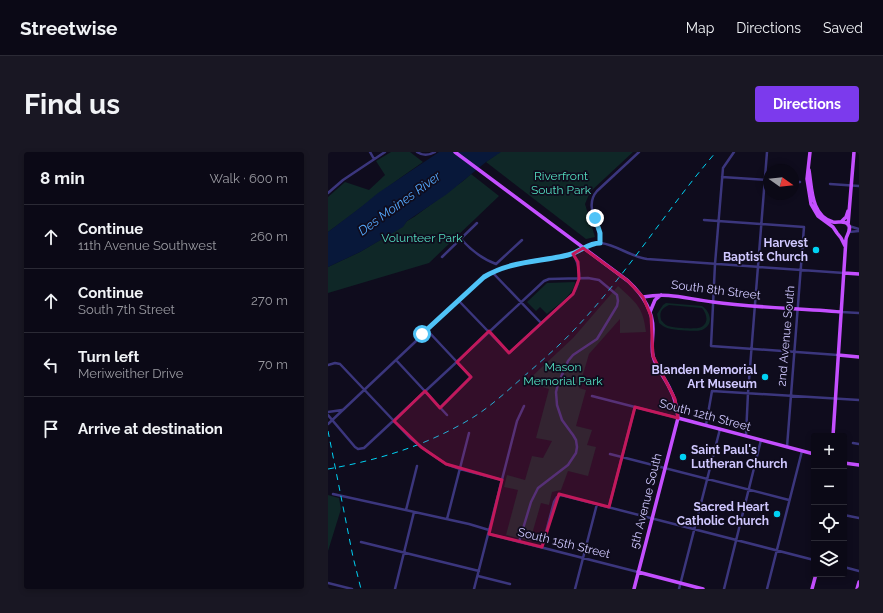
<!DOCTYPE html>
<meta charset="utf-8">
<style>
:root{--surface:#0b0916;--page:#191723;--text:#f1f3f6;--muted:#9a9aa1;--line:#2b2a35;--accent:#7c3aed}
body{margin:0;font-family:Raleway,sans-serif;background:var(--page);color:var(--text)}
.controls{position:absolute;right:12px;bottom:12px;display:grid;overflow:hidden;border-radius:4px;box-shadow:0 2px 6px #0003}
.controls button{width:36px;height:36px;display:grid;place-items:center;padding:0;border:0;border-bottom:1px solid var(--line);background:var(--surface);color:var(--text);font:20px sans-serif}
.compass{position:absolute;left:435px;top:12px;width:36px;height:36px;border-radius:50%;background:var(--surface);box-shadow:0 2px 6px #0003;rotate:105deg}
.stop{position:absolute;width:12px;height:12px;margin:-9px;border:3px solid #4fc3f7;border-radius:50%;background:#fff}
.stop.end{background:#4fc3f7;border-color:#fff;box-shadow:0 1px 4px #0008}
.list{margin:0;padding:0;list-style:none}
h2{display:flex;justify-content:space-between;align-items:center;height:52px;margin:0;padding:0 16px;font-size:17px}
h2 small{font-size:13px;font-weight:400;color:var(--muted)}
.list li{display:grid;grid-template-columns:26px 1fr auto;gap:12px;align-items:center;box-sizing:border-box;height:64px;padding:0 16px;border-top:1px solid var(--line)}
.list b{display:block;font-size:15px;white-space:nowrap}
.list p{margin:0;font-size:13px;white-space:nowrap;color:var(--muted)}
.list em{font-size:13px;font-style:normal;color:var(--muted)}
.icon{flex:none;width:22px;height:22px;fill:none;stroke:currentColor;stroke-width:2;stroke-linecap:round;stroke-linejoin:round}
.map{position:relative;flex:none;width:531px;height:437px;overflow:hidden;border-radius:4px}
header{display:flex;align-items:center;gap:24px;box-sizing:border-box;height:56px;padding:0 20px;background:var(--surface);border-bottom:1px solid var(--line)}
header strong{font-size:19px}
nav{display:flex;gap:22px;margin-inline-start:auto;font-size:14px}
.intro{display:flex;align-items:center;justify-content:space-between;box-sizing:border-box;height:96px;padding:0 24px}
h1{margin:0;font-size:28px}
.button{padding:10px 18px;border-radius:4px;background:var(--accent);color:#fff;font-size:14px;font-weight:700}
main{display:flex;gap:24px;padding:0 24px}
aside{flex:1;background:var(--surface);border-radius:4px;box-shadow:0 2px 6px #0003}
.map>svg:first-child{display:block}
.green{fill:#0f2727;fill-rule:evenodd}
.water{fill:#08183a}
.lines{fill:none;stroke-linecap:round;stroke-linejoin:round}
.minor{stroke:#3b367d;stroke-width:2.5}
.major{stroke:#c44fff;stroke-width:3.5}
.rail{stroke:#00d2f3;stroke-width:1;stroke-dasharray:6 5;stroke-linecap:butt}
.route{stroke:#4fc3f7;stroke-width:5}
.marked{fill:#c2185b;fill-opacity:0.2;stroke:#c2185b;stroke-width:3;stroke-linejoin:round}
.poi-dot{fill:#00d2f3;stroke:#0f0c1d;stroke-width:1.5}
.labels{text-anchor:middle;stroke-width:3.5;stroke-linejoin:round;paint-order:stroke}
.park-label{font-size:12px;fill:#54dfc1;stroke:#0f0c1d}
.poi-label{font-size:12px;font-weight:bold;fill:#d0c8ff;stroke:#0f0c1d;text-anchor:end}
.street-label{font-size:12px;fill:#d0c8ff;stroke:#0f0c1d}
.water-label{font-size:13px;font-style:italic;fill:#56aaff;stroke:#0f0c1d}
</style>
<header>
<strong>Streetwise</strong>
<nav><a>Map</a><a>Directions</a><a>Saved</a></nav>
</header>
<div class="intro"><h1>Find us</h1><a class="button">Directions</a></div>
<main>
<aside>
<h2>8 min<small>Walk · 600 m</small></h2>
<ul class="list">
<li><svg class="icon" aria-label="ahead" viewBox="0 0 24 24"><path d="M12 20V5M6 11l6-6 6 6"/></svg><div><b>Continue</b><p>11th Avenue Southwest</p></div><em>260 m</em></li>
<li><svg class="icon" aria-label="ahead" viewBox="0 0 24 24"><path d="M12 20V5M6 11l6-6 6 6"/></svg><div><b>Continue</b><p>South 7th Street</p></div><em>270 m</em></li>
<li><svg class="icon" aria-label="left" viewBox="0 0 24 24"><path d="M17 20v-9H6M10 6l-5 5 5 5"/></svg><div><b>Turn left</b><p>Meriweither Drive</p></div><em>70 m</em></li>
<li><svg class="icon" aria-label="arrive" viewBox="0 0 24 24"><path d="M6 21V4h12l-3 4 3 4H6"/></svg><div><b>Arrive at destination</b></div></li>
</ul>
</aside>
<div class="map">
<svg width="531" height="437" viewBox="0 0 531 437">
<rect width="100%" height="100%" fill="#0f0c1d"/>
<path class="green" d="M63,0H82L95,10C62,32 32,57 0,80V45L17,30L41,38L57,23L48,9Z
M172,0H305L262,40L257,52L267,85L258,87L158,10Z
M143,22L171,44L101,111L0,141V115L32,100L74,75L79,69L86,65L135,29Z
M247,130C247,142 227,155 219,162L212,155L208,159L199,150L219,131Z
M290,134C308,151 315,154 318,180L292,181V167L261,202L251,236L258,238L248,274L264,278L259,293L268,295L260,324L240,319L233,338L224,340L221,353L213,351L202,389L178,383L190,338L176,335L179,323L197,328L204,304L215,306L224,289L208,286L221,237L198,230L245,186Z
M338,151L374,154C383,160 386,173 374,178C368,180 345,178 339,176C336,175 334,173 331,171L329,162L335,153ZM341,153L374,156C380,163 381,174 370,176C363,177 347,176 340,174C337,173 335,170 333,168C331,160 334,156 341,153Z
M0,343L11,346L13,357L0,399Z"/>
<path class="water" d="M111,0H173L158,10L119,42L79,69L75,75L32,100L0,115V80L33,55L50,41Z"/>
<g class="lines">
<path class="minor" d="M42,0L46,7
M89,0C95,4 100,4 107,0
M406,0L395,16L387,112L383,194L510,203
M394,25L441,28
M465,30H472
M502,32L531,34
M0,41L15,28L57,0
M376,68L476,75L459,295
M521,74L531,77
M521,80L531,79
M133,87C143,98 154,107 168,112
M272,91C273,73 255,55 269,39L311,0
M114,105L149,71
M168,112L194,88
M164,120L213,171
M131,149L181,201L245,142C253,129 253,115 245,102
M513,160L531,161
M99,178L143,225L112,256
M68,208L119,263
M0,213L7,211L12,212L82,286L100,300L118,312L132,317L174,328
M264,244L350,266
M0,260L14,258
M0,263L27,295L30,297L36,296L216,129L221,127L260,126L271,128L289,143L290,149L289,154L269,187L245,203L240,209L230,232L228,240L229,253L234,268L245,283L248,288L249,295L248,301L240,313L210,336L203,350L191,390
M0,272L156,125C175,113 198,109 220,106C227,105 234,105 241,103C252,100 261,90 273,91C289,93 303,105 319,107L516,121
M378,273L384,239L531,248
M418,283L420,241L439,0
M525,291L531,292
M282,302L461,348
M5,342L141,372L161,378
M281,355L307,255
M78,358L89,314
M516,363L531,366
M119,367L141,281
M161,382L310,420
M33,390L151,419
M214,395L226,350L229,345L233,343L486,408
M516,415L531,419
M150,424L182,432
M0,431L24,437
M67,437L86,360
M146,437L189,269L196,254
M247,437L269,352
M351,437L392,277
M396,437L433,288
M439,437L474,299"/>
<path class="major" d="M127,0L300,129C314,142 325,157 325,177C325,186 323,195 325,204C328,216 337,226 342,237C347,246 349,255 350,266L306,437
M482,0L479,27L483,52L490,64L505,75L509,81L513,86L517,94
M481,18C484,36 483,64 505,70C510,71 516,68 520,72C524,77 519,82 518,87L505,284
M513,70L518,65L520,59
M520,73L526,0
M516,121L531,122
M315,145C343,140 358,147 385,150C427,156 471,156 513,160
M322,160L327,148L333,143
M510,203L531,205
M350,266L486,302
M516,311L531,313
M310,420L375,437
M484,437L488,422
M529,437L531,430"/>
<path class="rail" d="M0,279L25,405L33,437
M0,317C51,308 100,293 144,266C162,255 178,240 194,226C211,211 229,196 245,179C298,124 338,58 388,0"/>
</g>
<g class="lines">
<path class="route" d="M94,182L156,125C182,109 211,110 240,103C252,100 260,91 272,91V81L267,66"/>
</g>
<path class="marked" d="M255,96L300,129L315,145L323,164L325,204L347,247L350,266L307,255L281,355L231,342L214,395L161,382L174,328L118,312L93,295L66,269L97,239L112,256L143,225L129,210L161,179L181,201L245,142L251,127L250,110L245,102Z"/>
<g class="poi-dot">
<circle cx="488" cy="98" r="4"/>
<circle cx="437" cy="225" r="4"/>
<circle cx="355" cy="305" r="4"/>
<circle cx="449" cy="362" r="4"/>
</g>
<g class="labels">
<g class="park-label">
<text x="233" y="28">Riverfront<tspan x="233" dy="14">South Park</tspan></text>
<text x="94" y="90">Volunteer Park</text>
<text x="235" y="219">Mason<tspan x="235" dy="14">Memorial Park</tspan></text>
</g>
<g class="poi-label">
<text x="480" y="95">Harvest<tspan x="480" dy="14">Baptist Church</tspan></text>
<text x="429" y="222">Blanden Memorial<tspan x="429" dy="14">Art Museum</tspan></text>
<text x="363" y="302" text-anchor="start">Saint Paul's<tspan x="363" dy="14">Lutheran Church</tspan></text>
<text x="441" y="359">Sacred Heart<tspan x="441" dy="14">Catholic Church</tspan></text>
</g>
<g class="street-label">
<text transform="translate(388 138) rotate(7)" y="4">South 8th Street</text>
<text transform="translate(458 184) rotate(-85)" y="4">2nd Avenue South</text>
<text transform="translate(377 263) rotate(15)" y="4">South 12th Street</text>
<text transform="translate(318 349) rotate(-76)" y="4">5th Avenue South</text>
<text transform="translate(236 391) rotate(14)" y="4">South 15th Street</text>
</g>
<g class="water-label">
<text transform="translate(71 51) rotate(-36)" y="5">Des Moines River</text>
</g>
</g>
</svg>
<div class="controls">
<button>+</button>
<button>−</button>
<button><svg class="icon" aria-label="locate" viewBox="0 0 24 24"><circle cx="12" cy="12" r="6"/><path d="M12 2v4M12 18v4M2 12h4M18 12h4"/></svg></button>
<button><svg class="icon" aria-label="layers" viewBox="0 0 24 24"><path d="M12 4l9 5-9 5-9-5zM3 14l9 5 9-5"/></svg></button>
</div>
<svg class="compass" viewBox="-18 -18 36 36"><path d="M0-13l5 13h-10z" fill="#e53935"/><path d="M0 13l5-13h-10z" fill="#9a9aa1"/></svg>
<div class="stop" style="left:94px;top:182px"></div>
<div class="stop end" style="left:267px;top:66px"></div>
</div>
</main>
